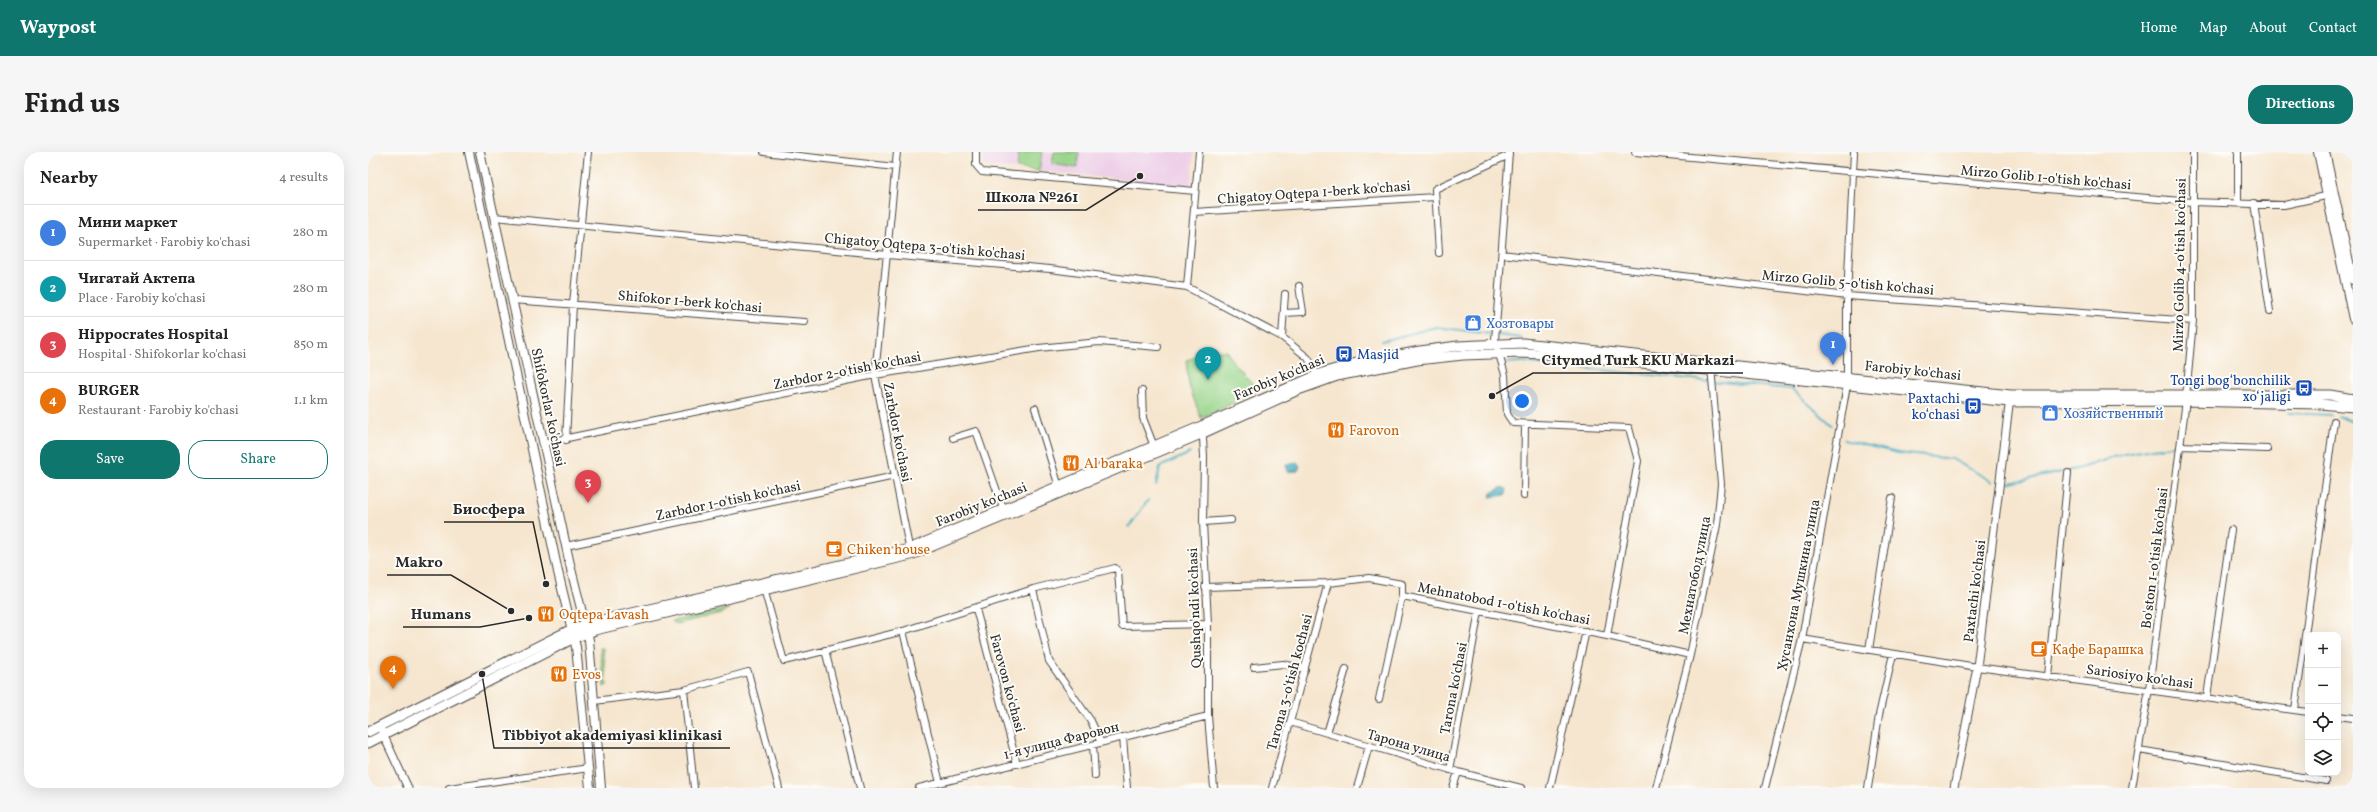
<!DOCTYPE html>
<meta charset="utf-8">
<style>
:root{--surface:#fff;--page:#f6f6f6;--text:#222;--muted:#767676;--line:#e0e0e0;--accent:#0f766e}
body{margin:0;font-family:Vollkorn,serif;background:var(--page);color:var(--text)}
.controls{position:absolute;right:12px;bottom:12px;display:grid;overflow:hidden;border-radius:8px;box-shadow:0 4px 16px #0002}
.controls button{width:36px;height:36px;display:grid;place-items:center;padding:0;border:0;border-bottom:1px solid var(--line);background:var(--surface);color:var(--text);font:20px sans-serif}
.you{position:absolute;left:1154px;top:249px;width:14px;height:14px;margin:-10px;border:3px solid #fff;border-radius:50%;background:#1a73e8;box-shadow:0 0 0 6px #1a73e833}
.badge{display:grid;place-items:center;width:26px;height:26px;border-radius:50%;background:var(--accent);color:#fff;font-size:13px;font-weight:700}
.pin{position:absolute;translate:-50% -33px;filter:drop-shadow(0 1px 2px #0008)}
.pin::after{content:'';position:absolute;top:21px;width:14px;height:12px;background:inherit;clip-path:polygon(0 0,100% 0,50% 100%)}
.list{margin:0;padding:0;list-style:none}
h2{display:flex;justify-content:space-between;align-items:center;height:52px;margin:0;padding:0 16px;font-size:17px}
h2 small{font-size:13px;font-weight:400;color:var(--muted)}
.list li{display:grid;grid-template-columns:26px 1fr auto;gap:12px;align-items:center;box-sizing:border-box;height:56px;padding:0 16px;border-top:1px solid var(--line)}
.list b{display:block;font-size:15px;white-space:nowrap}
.list p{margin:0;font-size:13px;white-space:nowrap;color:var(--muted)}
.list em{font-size:13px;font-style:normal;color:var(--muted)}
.actions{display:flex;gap:8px;padding:12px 16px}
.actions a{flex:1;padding:9px 0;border:1px solid var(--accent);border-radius:16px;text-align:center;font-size:14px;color:var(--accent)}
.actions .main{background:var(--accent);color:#fff}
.icon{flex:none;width:22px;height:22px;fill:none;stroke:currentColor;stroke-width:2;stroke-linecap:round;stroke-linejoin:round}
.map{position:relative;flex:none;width:1985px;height:636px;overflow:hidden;border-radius:16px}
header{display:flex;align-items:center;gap:24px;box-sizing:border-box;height:56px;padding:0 20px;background:var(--accent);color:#fff}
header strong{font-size:19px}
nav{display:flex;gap:22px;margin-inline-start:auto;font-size:14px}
.intro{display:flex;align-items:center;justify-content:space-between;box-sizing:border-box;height:96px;padding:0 24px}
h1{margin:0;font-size:28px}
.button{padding:10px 18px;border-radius:16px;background:var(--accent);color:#fff;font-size:14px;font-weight:700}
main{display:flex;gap:24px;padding:0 24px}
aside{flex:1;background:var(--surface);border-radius:16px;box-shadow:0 4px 16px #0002}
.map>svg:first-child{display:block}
.built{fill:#eed0e8}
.green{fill:#98d489;stroke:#62805a}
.water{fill:#40aac0;stroke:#366a76}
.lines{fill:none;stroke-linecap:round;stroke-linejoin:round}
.stream{stroke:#40aac0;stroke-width:2}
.minor-casing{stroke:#494744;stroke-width:8}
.tertiary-casing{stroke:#494744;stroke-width:9}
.secondary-casing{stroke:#494744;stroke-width:10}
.primary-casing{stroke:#494744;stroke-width:11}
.minor{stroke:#fff;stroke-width:6}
.tertiary{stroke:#fff;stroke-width:7}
.secondary{stroke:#fff;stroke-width:8}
.primary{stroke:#fff;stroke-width:9}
.labels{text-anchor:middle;stroke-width:4;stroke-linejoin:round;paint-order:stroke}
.street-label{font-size:14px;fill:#2b2b2b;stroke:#fdfcf7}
.shop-label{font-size:14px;fill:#366cbe;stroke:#fdfcf7;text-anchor:start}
.transit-label{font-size:14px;fill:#164399;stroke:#fdfcf7;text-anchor:end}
.food-label{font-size:14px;fill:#c56008;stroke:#fdfcf7;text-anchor:start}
.leader{fill:none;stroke:#2b2b2b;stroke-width:1.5}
.callout-dot{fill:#2b2b2b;stroke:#fdfcf7;stroke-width:1.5}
.callout-label{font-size:15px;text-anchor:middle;font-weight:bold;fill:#2b2b2b;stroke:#fdfcf7;stroke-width:4;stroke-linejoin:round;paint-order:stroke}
</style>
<header>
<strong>Waypost</strong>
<nav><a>Home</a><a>Map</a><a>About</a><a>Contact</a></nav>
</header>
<div class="intro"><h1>Find us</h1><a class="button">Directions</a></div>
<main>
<aside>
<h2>Nearby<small>4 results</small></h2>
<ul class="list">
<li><span class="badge" style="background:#3f7fe0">1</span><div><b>Мини маркет</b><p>Supermarket · Farobiy ko'chasi</p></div><em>280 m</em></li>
<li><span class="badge" style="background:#0f9aa8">2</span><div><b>Чигатай Актепа</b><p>Place · Farobiy ko'chasi</p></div><em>280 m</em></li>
<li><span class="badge" style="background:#e0444e">3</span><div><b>Hippocrates Hospital</b><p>Hospital · Shifokorlar ko'chasi</p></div><em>850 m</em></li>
<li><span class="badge" style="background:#e8710a">4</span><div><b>BURGER</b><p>Restaurant · Farobiy ko'chasi</p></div><em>1.1 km</em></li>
</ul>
<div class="actions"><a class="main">Save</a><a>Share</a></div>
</aside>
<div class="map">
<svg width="1985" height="636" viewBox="0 0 1985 636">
<rect width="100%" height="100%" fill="#fdfcf7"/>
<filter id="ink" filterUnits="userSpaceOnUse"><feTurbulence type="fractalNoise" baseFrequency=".025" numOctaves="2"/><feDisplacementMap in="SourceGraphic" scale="8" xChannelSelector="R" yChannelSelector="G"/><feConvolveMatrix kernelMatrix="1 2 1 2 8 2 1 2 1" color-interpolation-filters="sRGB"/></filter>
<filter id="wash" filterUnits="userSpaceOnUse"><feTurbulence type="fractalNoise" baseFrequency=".012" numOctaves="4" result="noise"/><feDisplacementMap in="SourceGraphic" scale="16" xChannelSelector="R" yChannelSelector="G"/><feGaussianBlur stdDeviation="0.9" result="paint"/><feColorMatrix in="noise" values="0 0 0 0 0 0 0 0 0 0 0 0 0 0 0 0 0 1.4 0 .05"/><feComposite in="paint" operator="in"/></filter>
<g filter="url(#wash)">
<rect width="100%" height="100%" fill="#f6e6cf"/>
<path class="built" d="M616,0H826L823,34L615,14Z"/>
<path class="green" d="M651,0H674L671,19L649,16Z
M686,0H711L709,16L684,12Z
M848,199H859L862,206L891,239L833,266L821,234L818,208Z
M361,456L357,460L308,472L304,469Z
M232,496H235L239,533L236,535Z"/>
<path class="water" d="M929,310L932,314L930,319L919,320L918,312Z
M1134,335L1139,337L1138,343L1122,345L1123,341Z"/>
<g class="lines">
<path class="stream" d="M1014,189L1068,175L1153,186
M1138,211L1153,210L1424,237L1464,273
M1920,261L1963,263
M1970,264L1985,270
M1476,288L1530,301L1584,307L1625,330
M1642,331L1712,316L1756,302L1807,293
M788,333L792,315L822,301
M761,375L780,348"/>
</g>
</g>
<g filter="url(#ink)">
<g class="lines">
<g class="minor-casing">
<path id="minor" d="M396,0L527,15
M529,0L507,223L542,400
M608,0V13L614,20L827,39
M1141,0L1127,188L1137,223L1139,262L1145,271L1261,276L1270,309L1239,484
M1267,0L1824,50L1916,53L1962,43
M1870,0V51
M1886,51L1902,159
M826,60L1067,45
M126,65L520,103L682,117L819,135L914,185L940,206L950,225
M1071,101L1067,37L1141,3
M1134,102L1479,144L1825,169
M819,135L831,0
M144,148L437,170
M916,161L935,160L931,134
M914,185L917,142
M774,239L775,266L787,297
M667,256L691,335
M831,279L835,286L836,305L835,370L840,472V564L846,636
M585,286L608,279L636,359
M198,288L205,152L220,0
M175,291L507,223L671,196L731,190L790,195
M1813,294L1899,297
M1156,344L1157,272
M835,370L863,368
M198,394L527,324
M837,435L960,431L1001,426L1034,432V444L1011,547
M396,437L416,509L535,479L665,437L747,416L750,419L754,474L840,472
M665,437L681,509L723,569L733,591
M1034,444L1239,484L1322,503
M608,457L649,612
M535,479L572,631
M1434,487L1609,515L1940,560
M457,498L492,636
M1501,498L1524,346
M886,515L915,512L937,517
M1680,524L1700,321
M316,538L326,636
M1839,545L1863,378
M226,549L316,538L380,520L411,636
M1927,558L1966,269
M1970,564L1985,566
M922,570L1090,620L1153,636
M959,581L978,517
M755,585L759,636
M725,593L727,624
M1771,598L1958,629
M1082,618L1111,459
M81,636L221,616
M551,636L840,564
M904,636L960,431
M989,636L1001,594
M1085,636L1090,620
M1182,636L1218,479
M1288,636L1322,503L1349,373L1353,332L1343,215
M1397,636L1434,487L1479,233V144L1486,0
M1500,636L1511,563L1525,502
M1764,636L1781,537L1817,256L1825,169V0"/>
</g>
<g class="tertiary-casing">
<path id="tertiary" d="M14,580L40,636
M1586,636L1609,515L1642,246"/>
</g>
<g class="secondary-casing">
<path id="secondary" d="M101,0L190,420L208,495L222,636
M112,0L203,417L221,488L233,636
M1950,0L1985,167
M1957,0L1985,128"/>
</g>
<g class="primary-casing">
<path id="primary" d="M0,580L204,477L225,470L541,397L829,276L954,221L985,212L1052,199L1090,194L1155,191L1643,243H1962L1985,247
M0,591L206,486L227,478L543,403L833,282L930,238L969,224L1049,208L1095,203L1152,201L1198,203L1642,250L1818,249L1952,252L1985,255"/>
</g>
<use href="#minor" class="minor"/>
<use href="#tertiary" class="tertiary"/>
<use href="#secondary" class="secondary"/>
<use href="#primary" class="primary"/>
</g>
</g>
<defs>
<g id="shop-square" transform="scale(0.9)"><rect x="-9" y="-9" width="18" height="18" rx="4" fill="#3f7fe0" stroke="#fdfcf7"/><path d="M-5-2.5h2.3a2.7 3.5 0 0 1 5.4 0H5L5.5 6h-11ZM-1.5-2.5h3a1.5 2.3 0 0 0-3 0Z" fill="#fff"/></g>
<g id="bus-square" transform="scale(0.9)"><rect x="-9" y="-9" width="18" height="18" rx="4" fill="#1a4fb4" stroke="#fdfcf7"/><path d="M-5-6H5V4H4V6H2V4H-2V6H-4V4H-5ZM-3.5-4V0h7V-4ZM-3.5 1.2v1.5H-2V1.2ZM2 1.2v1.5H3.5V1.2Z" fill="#fff"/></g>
<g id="restaurant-square" transform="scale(0.9)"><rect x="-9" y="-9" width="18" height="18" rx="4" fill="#e8710a" stroke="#fdfcf7"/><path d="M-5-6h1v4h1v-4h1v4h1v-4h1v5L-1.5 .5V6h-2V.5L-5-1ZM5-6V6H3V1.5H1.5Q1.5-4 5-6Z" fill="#fff"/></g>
<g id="cafe-square" transform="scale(0.9)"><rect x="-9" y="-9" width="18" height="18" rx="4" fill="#e8710a" stroke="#fdfcf7"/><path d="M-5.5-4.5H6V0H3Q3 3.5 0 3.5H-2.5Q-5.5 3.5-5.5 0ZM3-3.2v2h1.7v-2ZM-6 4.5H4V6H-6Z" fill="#fff"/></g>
</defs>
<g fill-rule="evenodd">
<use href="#shop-square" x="1105" y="171"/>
<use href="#bus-square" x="976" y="202"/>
<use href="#bus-square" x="1936" y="236"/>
<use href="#bus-square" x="1605" y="254"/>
<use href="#shop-square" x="1682" y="261"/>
<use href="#restaurant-square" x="968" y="278"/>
<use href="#restaurant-square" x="703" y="311"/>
<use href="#cafe-square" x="466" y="397"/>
<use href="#restaurant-square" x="178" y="462"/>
<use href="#cafe-square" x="1671" y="497"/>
<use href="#restaurant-square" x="191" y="522"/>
</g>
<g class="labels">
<g class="street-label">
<text transform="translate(1678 25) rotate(5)" y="5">Mirzo Golib 1-o'tish ko'chasi</text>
<text transform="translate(946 40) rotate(-4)" y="5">Chigatoy Oqtepa 1-berk ko'chasi</text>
<text transform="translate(557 94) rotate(5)" y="5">Chigatoy Oqtepa 3-o'tish ko'chasi</text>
<text transform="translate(1811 113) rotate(-89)" y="5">Mirzo Golib 4-o'tish ko'chasi</text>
<text transform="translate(1480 130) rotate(5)" y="5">Mirzo Golib 5-o'tish ko'chasi</text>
<text transform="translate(322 149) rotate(5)" y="5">Shifokor 1-berk ko'chasi</text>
<text transform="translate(479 218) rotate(-11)" y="5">Zarbdor 2-o'tish ko'chasi</text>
<text transform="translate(1545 218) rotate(6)" y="5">Farobiy ko'chasi</text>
<text transform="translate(911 225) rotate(-23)" y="5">Farobiy ko'chasi</text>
<text transform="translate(181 255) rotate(78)" y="5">Shifokorlar ko'chasi</text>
<text transform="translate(530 280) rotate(79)" y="5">Zarbdor ko'chasi</text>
<text transform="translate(360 348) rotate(-12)" y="5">Zarbdor 1-o'tish ko'chasi</text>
<text transform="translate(613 352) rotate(-22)" y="5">Farobiy ko'chasi</text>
<text transform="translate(1786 406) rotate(-83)" y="5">Bo'ston 1-o'tish ko'chasi</text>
<text transform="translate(1326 423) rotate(-79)" y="5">Мехнатобод улица</text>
<text transform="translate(1430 433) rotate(-79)" y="5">Хусанхона Мушкина улица</text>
<text transform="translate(1606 439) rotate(-83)" y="5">Paxtachi ko'chasi</text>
<text transform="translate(1136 451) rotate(11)" y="5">Mehnatobod 1-o'tish ko'chasi</text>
<text transform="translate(826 456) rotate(-92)" y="5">Qushqo'ndi ko'chasi</text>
<text transform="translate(1772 524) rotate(8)" y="5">Sariosiyo ko'chasi</text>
<text transform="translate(921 530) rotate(-75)" y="5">Tarona 3-o'tish kochasi</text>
<text transform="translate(640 531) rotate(75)" y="5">Farovon ko'chasi</text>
<text transform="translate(1085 536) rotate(-79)" y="5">Tarona ko'chasi</text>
<text transform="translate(693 588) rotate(-14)" y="5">1-я улица Фаровон</text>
<text transform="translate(1041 593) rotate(16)" y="5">Тарона улица</text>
</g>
<g class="shop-label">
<text x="1118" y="176">Хозтовары</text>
<text x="1695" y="266">Хозяйственный</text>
</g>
<g class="transit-label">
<text x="989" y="207" text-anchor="start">Masjid</text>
<text x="1923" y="233">Tongi bog‘bonchilik<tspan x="1923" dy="16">xo‘jaligi</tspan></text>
<text x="1592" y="251">Paxtachi<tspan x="1592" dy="16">koʻchasi</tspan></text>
</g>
<g class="food-label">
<text x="981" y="283">Farovon</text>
<text x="716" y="316">Al baraka</text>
<text x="479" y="402">Chiken house</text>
<text x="191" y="467">Oqtepa Lavash</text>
<text x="1684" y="502">Кафе Барашка</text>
<text x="204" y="527">Evos</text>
</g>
</g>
<path class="leader" d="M772 24L718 58H610M1124 244L1165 221H1375M178 432L165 370H76M143 459L83 423H19M161 466L112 475H35M114 522L126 596H362"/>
<g class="callout-dot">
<circle cx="772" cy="24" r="4"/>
<circle cx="1124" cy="244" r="4"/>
<circle cx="178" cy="432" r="4"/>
<circle cx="143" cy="459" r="4"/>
<circle cx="161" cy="466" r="4"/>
<circle cx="114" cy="522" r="4"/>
</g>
<g class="callout-label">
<text x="664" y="50">Школа №261</text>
<text x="1270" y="213">Citymed Turk EKU Markazi</text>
<text x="121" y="362">Биосфера</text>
<text x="51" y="415">Makro</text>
<text x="73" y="467">Humans</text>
<text x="244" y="588">Tibbiyot akademiyasi klinikasi</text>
</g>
</svg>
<div class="controls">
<button>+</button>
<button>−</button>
<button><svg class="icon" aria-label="locate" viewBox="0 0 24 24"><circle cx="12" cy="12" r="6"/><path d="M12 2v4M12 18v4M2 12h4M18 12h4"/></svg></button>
<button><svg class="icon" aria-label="layers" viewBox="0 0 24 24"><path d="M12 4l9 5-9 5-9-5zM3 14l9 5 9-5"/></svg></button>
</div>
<div class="you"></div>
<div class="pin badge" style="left:1465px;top:213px;background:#3f7fe0">1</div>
<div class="pin badge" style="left:840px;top:228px;background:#0f9aa8">2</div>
<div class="pin badge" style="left:220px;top:351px;background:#e0444e">3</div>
<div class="pin badge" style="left:25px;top:537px;background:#e8710a">4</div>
</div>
</main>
